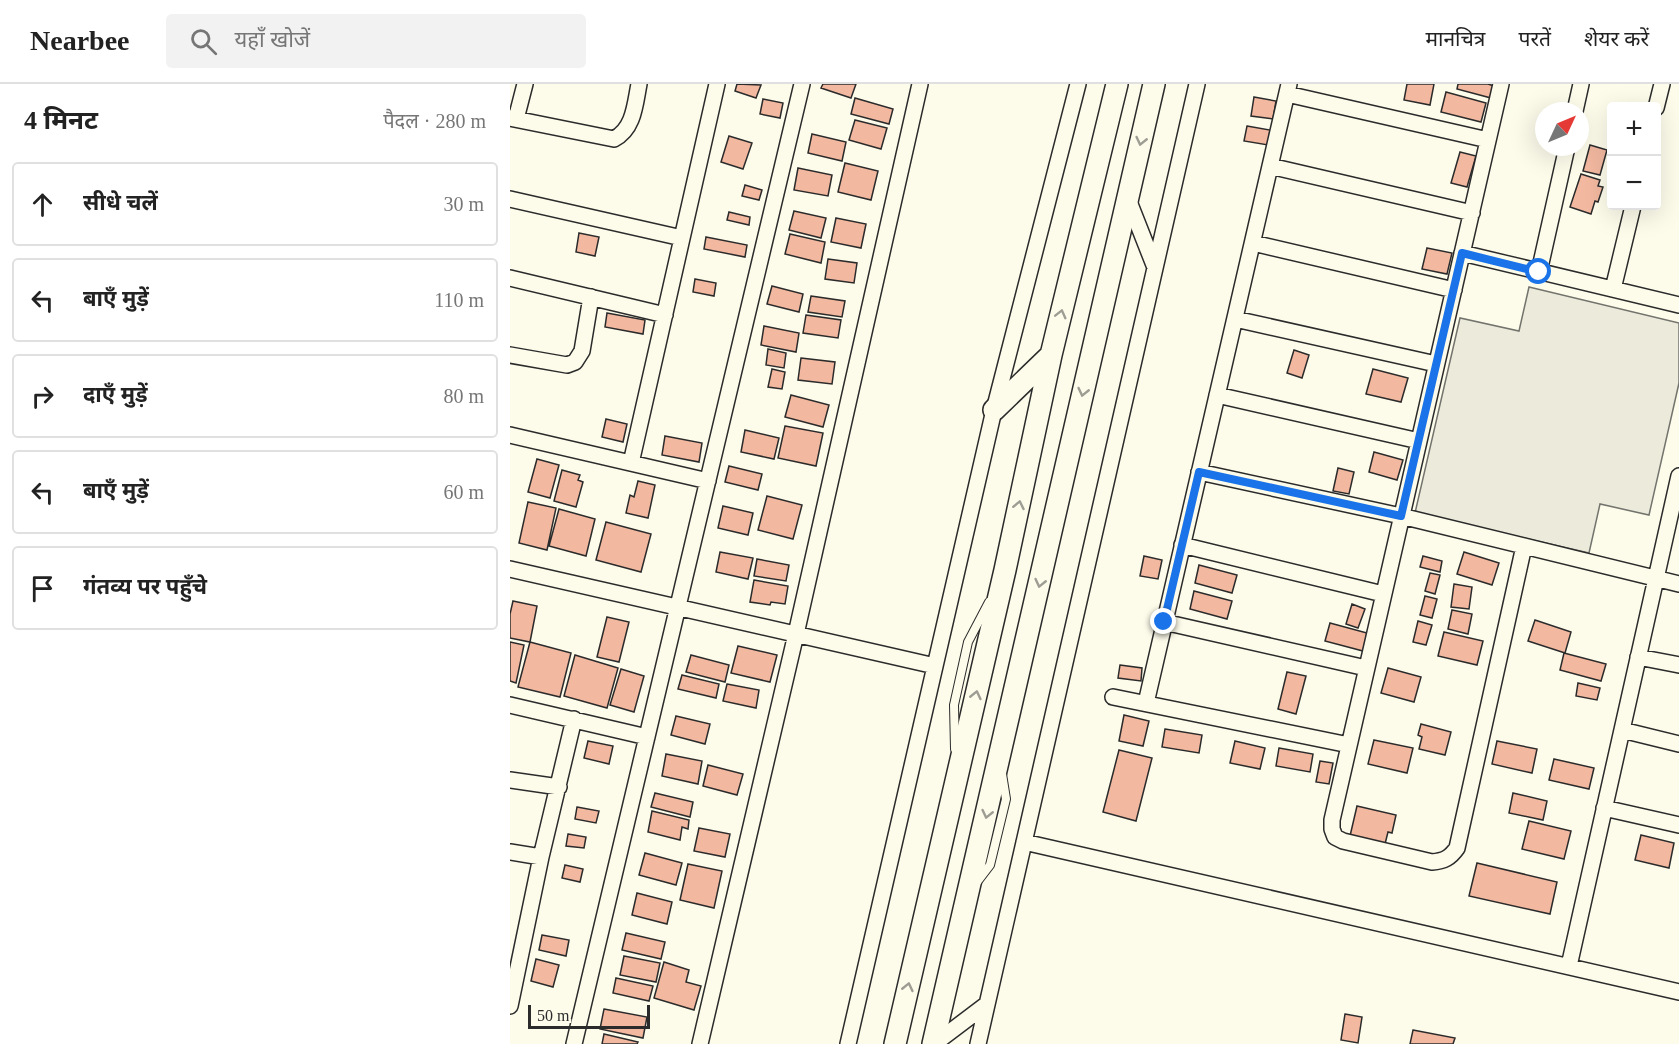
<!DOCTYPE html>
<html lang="hi">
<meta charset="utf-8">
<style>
:root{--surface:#fff;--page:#f2f2f2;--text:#222;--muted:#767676;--line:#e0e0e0}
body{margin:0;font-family:"Times New Roman","Noto Sans Devanagari",serif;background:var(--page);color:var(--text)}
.controls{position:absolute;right:18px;top:18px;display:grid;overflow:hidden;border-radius:6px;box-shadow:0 6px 24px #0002}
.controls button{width:54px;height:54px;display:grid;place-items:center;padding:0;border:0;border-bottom:2px solid var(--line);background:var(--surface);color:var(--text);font:30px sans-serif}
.compass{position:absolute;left:1025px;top:18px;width:54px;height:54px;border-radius:50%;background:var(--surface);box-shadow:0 6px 24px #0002;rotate:46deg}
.scale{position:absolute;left:18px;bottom:15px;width:122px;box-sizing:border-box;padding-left:6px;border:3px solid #2b2b2b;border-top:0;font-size:16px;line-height:21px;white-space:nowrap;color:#2b2b2b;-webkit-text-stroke:4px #fdfbea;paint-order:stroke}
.stop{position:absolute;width:18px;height:18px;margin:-14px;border:4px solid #1a73e8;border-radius:50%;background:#fff}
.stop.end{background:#1a73e8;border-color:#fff;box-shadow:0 2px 6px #0008}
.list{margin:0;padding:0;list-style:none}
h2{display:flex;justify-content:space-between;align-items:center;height:78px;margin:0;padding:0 24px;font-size:26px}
h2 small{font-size:20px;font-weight:400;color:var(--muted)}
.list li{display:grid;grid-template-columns:39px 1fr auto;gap:18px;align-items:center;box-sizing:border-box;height:84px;margin:0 12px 12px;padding:0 12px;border:2px solid var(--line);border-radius:6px}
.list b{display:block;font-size:22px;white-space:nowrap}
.list em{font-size:20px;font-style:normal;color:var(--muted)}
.icon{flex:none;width:33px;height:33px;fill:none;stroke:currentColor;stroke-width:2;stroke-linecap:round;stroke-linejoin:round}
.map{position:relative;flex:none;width:1169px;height:960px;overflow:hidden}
header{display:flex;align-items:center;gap:36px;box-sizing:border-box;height:84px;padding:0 30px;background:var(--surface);border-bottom:2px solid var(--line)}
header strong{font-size:28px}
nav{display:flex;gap:33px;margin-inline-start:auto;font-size:21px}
.search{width:420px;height:54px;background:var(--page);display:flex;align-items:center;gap:15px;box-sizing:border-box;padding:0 21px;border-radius:6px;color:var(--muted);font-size:22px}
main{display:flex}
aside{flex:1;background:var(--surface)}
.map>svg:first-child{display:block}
.green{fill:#ecebdb;stroke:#74746e;stroke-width:1.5}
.building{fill:#f2b8a0;stroke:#2b2b2b;stroke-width:1.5}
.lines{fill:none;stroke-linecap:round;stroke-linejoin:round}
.lane-casing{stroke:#2b2b2b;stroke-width:10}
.street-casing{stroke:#2b2b2b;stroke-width:18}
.secondary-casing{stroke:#2b2b2b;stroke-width:24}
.lane{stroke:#fdfbea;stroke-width:8}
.street{stroke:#fdfbea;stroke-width:15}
.secondary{stroke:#fdfbea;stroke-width:21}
.oneway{stroke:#9e9d94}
.route{stroke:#1a73e8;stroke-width:8}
</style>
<header>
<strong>Nearbee</strong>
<div class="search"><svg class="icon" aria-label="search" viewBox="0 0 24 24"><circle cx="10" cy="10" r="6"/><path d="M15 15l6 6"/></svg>यहाँ खोजें</div>
<nav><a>मानचित्र</a><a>परतें</a><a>शेयर करें</a></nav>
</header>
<main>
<aside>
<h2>4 मिनट<small>पैदल · 280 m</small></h2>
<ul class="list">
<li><svg class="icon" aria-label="ahead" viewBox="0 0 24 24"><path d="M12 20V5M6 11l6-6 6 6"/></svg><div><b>सीधे चलें</b></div><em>30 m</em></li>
<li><svg class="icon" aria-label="left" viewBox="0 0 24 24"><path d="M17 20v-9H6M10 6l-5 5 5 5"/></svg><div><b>बाएँ मुड़ें</b></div><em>110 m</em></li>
<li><svg class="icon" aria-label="right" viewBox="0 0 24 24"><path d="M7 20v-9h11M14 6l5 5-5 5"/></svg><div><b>दाएँ मुड़ें</b></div><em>80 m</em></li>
<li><svg class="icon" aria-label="left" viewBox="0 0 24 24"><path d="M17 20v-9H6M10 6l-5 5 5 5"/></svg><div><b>बाएँ मुड़ें</b></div><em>60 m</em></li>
<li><svg class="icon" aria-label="arrive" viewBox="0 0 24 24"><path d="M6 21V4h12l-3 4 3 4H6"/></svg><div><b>गंतव्य पर पहुँचे</b></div></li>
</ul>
</aside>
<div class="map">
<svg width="1169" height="960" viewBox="0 0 1169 960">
<rect width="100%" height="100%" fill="#fdfbea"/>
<path class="green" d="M1019,203L1169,239V299L1139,431L1090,420L1079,469L905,429L950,234L1009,247Z"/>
<path class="building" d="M227,0L251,1L246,14L225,7Z
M313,0H346L341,14L311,4Z
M897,0H924L920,21L894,16Z
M948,0H978L984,2L981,14L947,5Z
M936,8L976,19L971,38L931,28Z
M744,13L766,17L763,35L741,32Z
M345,14L383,25L379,40L341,30Z
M253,15L273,19L270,34L250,30Z
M345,36L377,44L371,65L339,56Z
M737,42L760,46L758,61L734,57Z
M302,50L336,58L332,77L298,69Z
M219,52L242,59L233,85L211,78Z
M1080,61L1097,66L1090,91L1073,87Z
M950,68L966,72L957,103L941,99Z
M335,79L368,87L361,116L328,108Z
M288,84L322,91L318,112L284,106Z
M1071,90L1090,96L1088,102L1093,103L1088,118L1085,117L1081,130L1060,123Z
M235,101L252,106L249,116L232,112Z
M284,127L316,134L311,154L279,146Z
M219,128L240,133L239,141L217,136Z
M326,134L356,140L351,164L321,158Z
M69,149L89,153L85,172L66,168Z
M280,150L315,158L311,179L275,170Z
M196,153L237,161L235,173L194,165Z
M917,164L942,169L937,190L912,185Z
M318,175L347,179L344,199L315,195Z
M185,195L206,199L204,212L183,208Z
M262,202L293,210L289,228L257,220Z
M301,212L335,217L332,233L298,228Z
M97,229L135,236L133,250L95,243Z
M296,231L331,236L328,254L293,249Z
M254,242L289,249L286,268L251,261Z
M258,265L276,269L274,284L256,281Z
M784,266L799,271L792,294L777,289Z
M291,274L325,278L322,300L288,296Z
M262,285L275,288L272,305L258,303Z
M863,285L898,294L891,318L856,310Z
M281,311L319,321L313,343L275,333Z
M96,335L117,340L113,358L92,353Z
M275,342L313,349L306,382L268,374Z
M235,346L269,354L264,375L231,368Z
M155,352L192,359L189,378L152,371Z
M864,368L893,376L887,396L859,388Z
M27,375L49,381L40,414L18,408Z
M219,382L252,390L248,406L215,398Z
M828,384L844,388L839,410L823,407Z
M52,386L70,391L68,396L73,398L66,423L44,417Z
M128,397L145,401L138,434L116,429L120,411L124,413Z
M257,412L292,421L283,455L248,446Z
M18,418L46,424L37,466L9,459Z
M213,422L243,429L238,451L208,444Z
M49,425L85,435L76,472L39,462Z
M96,438L141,450L131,488L86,476Z
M210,468L243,474L238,495L206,488Z
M954,468L989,479L982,501L947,490Z
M634,472L652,476L648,495L630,492Z
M913,472L932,477L930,488L910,483Z
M247,475L279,481L276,497L244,492Z
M689,481L727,491L722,509L685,499Z
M920,489L930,491L925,510L915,507Z
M244,496L278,502L275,520L261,518L260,521L240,518Z
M944,500L962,503L959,525L941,523Z
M684,507L722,517L717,535L680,525Z
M915,512L927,515L922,534L910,531Z
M3,517L27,522L20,558L0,554V530Z
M842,520L855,525L848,544L836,540Z
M942,526L962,530L958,550L938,545Z
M97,533L119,538L109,578L87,573Z
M1025,536L1061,548L1055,569L1018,557Z
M908,537L922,541L916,561L903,558Z
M820,539L857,549L853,567L815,557Z
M934,548L973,557L967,581L928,572Z
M0,558L14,561L6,599L0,597Z
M20,558L61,569L50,613L8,603Z
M228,562L267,571L260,598L221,589Z
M1054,569L1096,580L1091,597L1050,586Z
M65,571L108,584L97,624L54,612Z
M181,571L219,581L215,598L176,588Z
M610,581L632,584L631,597L608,594Z
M878,584L911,593L904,618L871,609Z
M111,585L134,592L124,628L100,621Z
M777,588L796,592L786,630L768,625Z
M172,591L209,600L206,614L168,605Z
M1068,599L1090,604L1087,616L1066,612Z
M217,600L249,606L246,624L213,617Z
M614,631L639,637L633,662L609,657Z
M166,632L200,640L195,660L161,651Z
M911,640L941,648L935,671L909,665L912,653L908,651Z
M655,645L692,651L689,669L652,663Z
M864,656L903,664L897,689L858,680Z
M78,657L103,662L99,680L74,674Z
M725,657L755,664L750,685L720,679Z
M987,657L1027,665L1022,689L982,680Z
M769,664L803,670L800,688L766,682Z
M609,666L642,674L626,737L593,728Z
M156,670L192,677L188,700L152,692Z
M1044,675L1084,684L1079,705L1039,696Z
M810,677L823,679L819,700L806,698Z
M198,681L233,690L227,711L193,702Z
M145,709L183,718L180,733L141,723Z
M1003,709L1037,717L1033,736L999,729Z
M847,722L886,731L882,749L878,748L875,760L840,752Z
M67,723L89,727L86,739L65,735Z
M142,727L179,736L178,745L172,743L170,756L138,748Z
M1019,737L1061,747L1054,775L1012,765Z
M189,744L220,750L215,773L184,767Z
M58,750L76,753L74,764L56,762Z
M1131,751L1164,759L1159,784L1125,776Z
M135,769L172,779L166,801L129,791Z
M967,779L1047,798L1040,830L959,812Z
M178,780L212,787L204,824L170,816Z
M55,781L73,785L70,798L52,794Z
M127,809L162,818L157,840L122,831Z
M116,849L155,858L151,875L112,866Z
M32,851L59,856L56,872L29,866Z
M114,872L150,879L146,898L110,891Z
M26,875L49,881L43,903L21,897Z
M154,878L179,886L176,898L191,902L184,926L144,914Z
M106,894L143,902L139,917L103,909Z
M94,925L137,933L133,954L90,945Z
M835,930L852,933L848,959L831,956Z
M903,946L945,954L943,960H900Z
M94,950L128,958L127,960H92Z"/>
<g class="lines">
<g class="lane-casing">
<path id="lane" d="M445,665L444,621L458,558L479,518
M467,798L480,781L496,715L492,690"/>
</g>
<g class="street-casing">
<path id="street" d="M991,0L822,736V745L825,753L833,757L922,778C934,777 940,774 947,764L1014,462
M777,10L978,56
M1146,24L1152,0
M1065,27L1071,0
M0,34L104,55C124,45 125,20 129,0
M6,35L15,0
M760,82L962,129
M0,115L172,154
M618,115L644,181
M743,159L944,206
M952,169L1169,221
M1029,188L1057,63
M0,194L155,231
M1103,205L1123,122
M725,235L926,280
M0,271L57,281L65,278L72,267L81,213
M707,311L909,357
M0,351L198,397
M121,379L207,0
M689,388L891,432L1169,500
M672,461L873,510
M0,485L425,582
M654,538L856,584
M1128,573L1169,581
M603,613L839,661
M636,619L779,0
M0,621L137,653
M1112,646L1169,660
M0,696L49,703
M1094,724L1169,741
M514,758L1169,908
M0,768L31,773
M1059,882L1169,392
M0,922L31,773L64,635
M64,960L292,0
M190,960L286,550L410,0
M338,960L484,326L568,0
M424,960L477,920
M468,960L687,0"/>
</g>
<g class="secondary-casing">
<path id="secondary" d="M484,326L541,271
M385,960L495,486L541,271L607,0
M423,960L644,0"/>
</g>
<use href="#lane" class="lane"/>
<use href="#street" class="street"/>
<use href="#secondary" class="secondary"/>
</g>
<defs><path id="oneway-chevron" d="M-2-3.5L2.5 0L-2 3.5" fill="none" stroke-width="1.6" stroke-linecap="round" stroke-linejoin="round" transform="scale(1.5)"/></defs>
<g class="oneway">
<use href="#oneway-chevron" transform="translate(631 57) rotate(103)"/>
<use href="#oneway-chevron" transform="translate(551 230) rotate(-76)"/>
<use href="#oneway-chevron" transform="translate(573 308) rotate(103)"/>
<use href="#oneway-chevron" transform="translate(509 421) rotate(-78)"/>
<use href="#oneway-chevron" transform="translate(530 499) rotate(103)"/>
<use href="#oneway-chevron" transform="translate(466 611) rotate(-77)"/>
<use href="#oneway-chevron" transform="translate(477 730) rotate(103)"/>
<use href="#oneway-chevron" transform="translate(398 903) rotate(-77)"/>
</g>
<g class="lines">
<path class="route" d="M654,538L689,388L891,432L952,169L1029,188"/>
</g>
</svg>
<div class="controls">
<button>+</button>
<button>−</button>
</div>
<svg class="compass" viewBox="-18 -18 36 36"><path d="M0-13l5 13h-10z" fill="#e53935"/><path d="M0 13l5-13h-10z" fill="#767676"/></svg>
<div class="scale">50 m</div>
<div class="stop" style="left:1029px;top:188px"></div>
<div class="stop end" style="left:654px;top:538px"></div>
</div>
</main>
